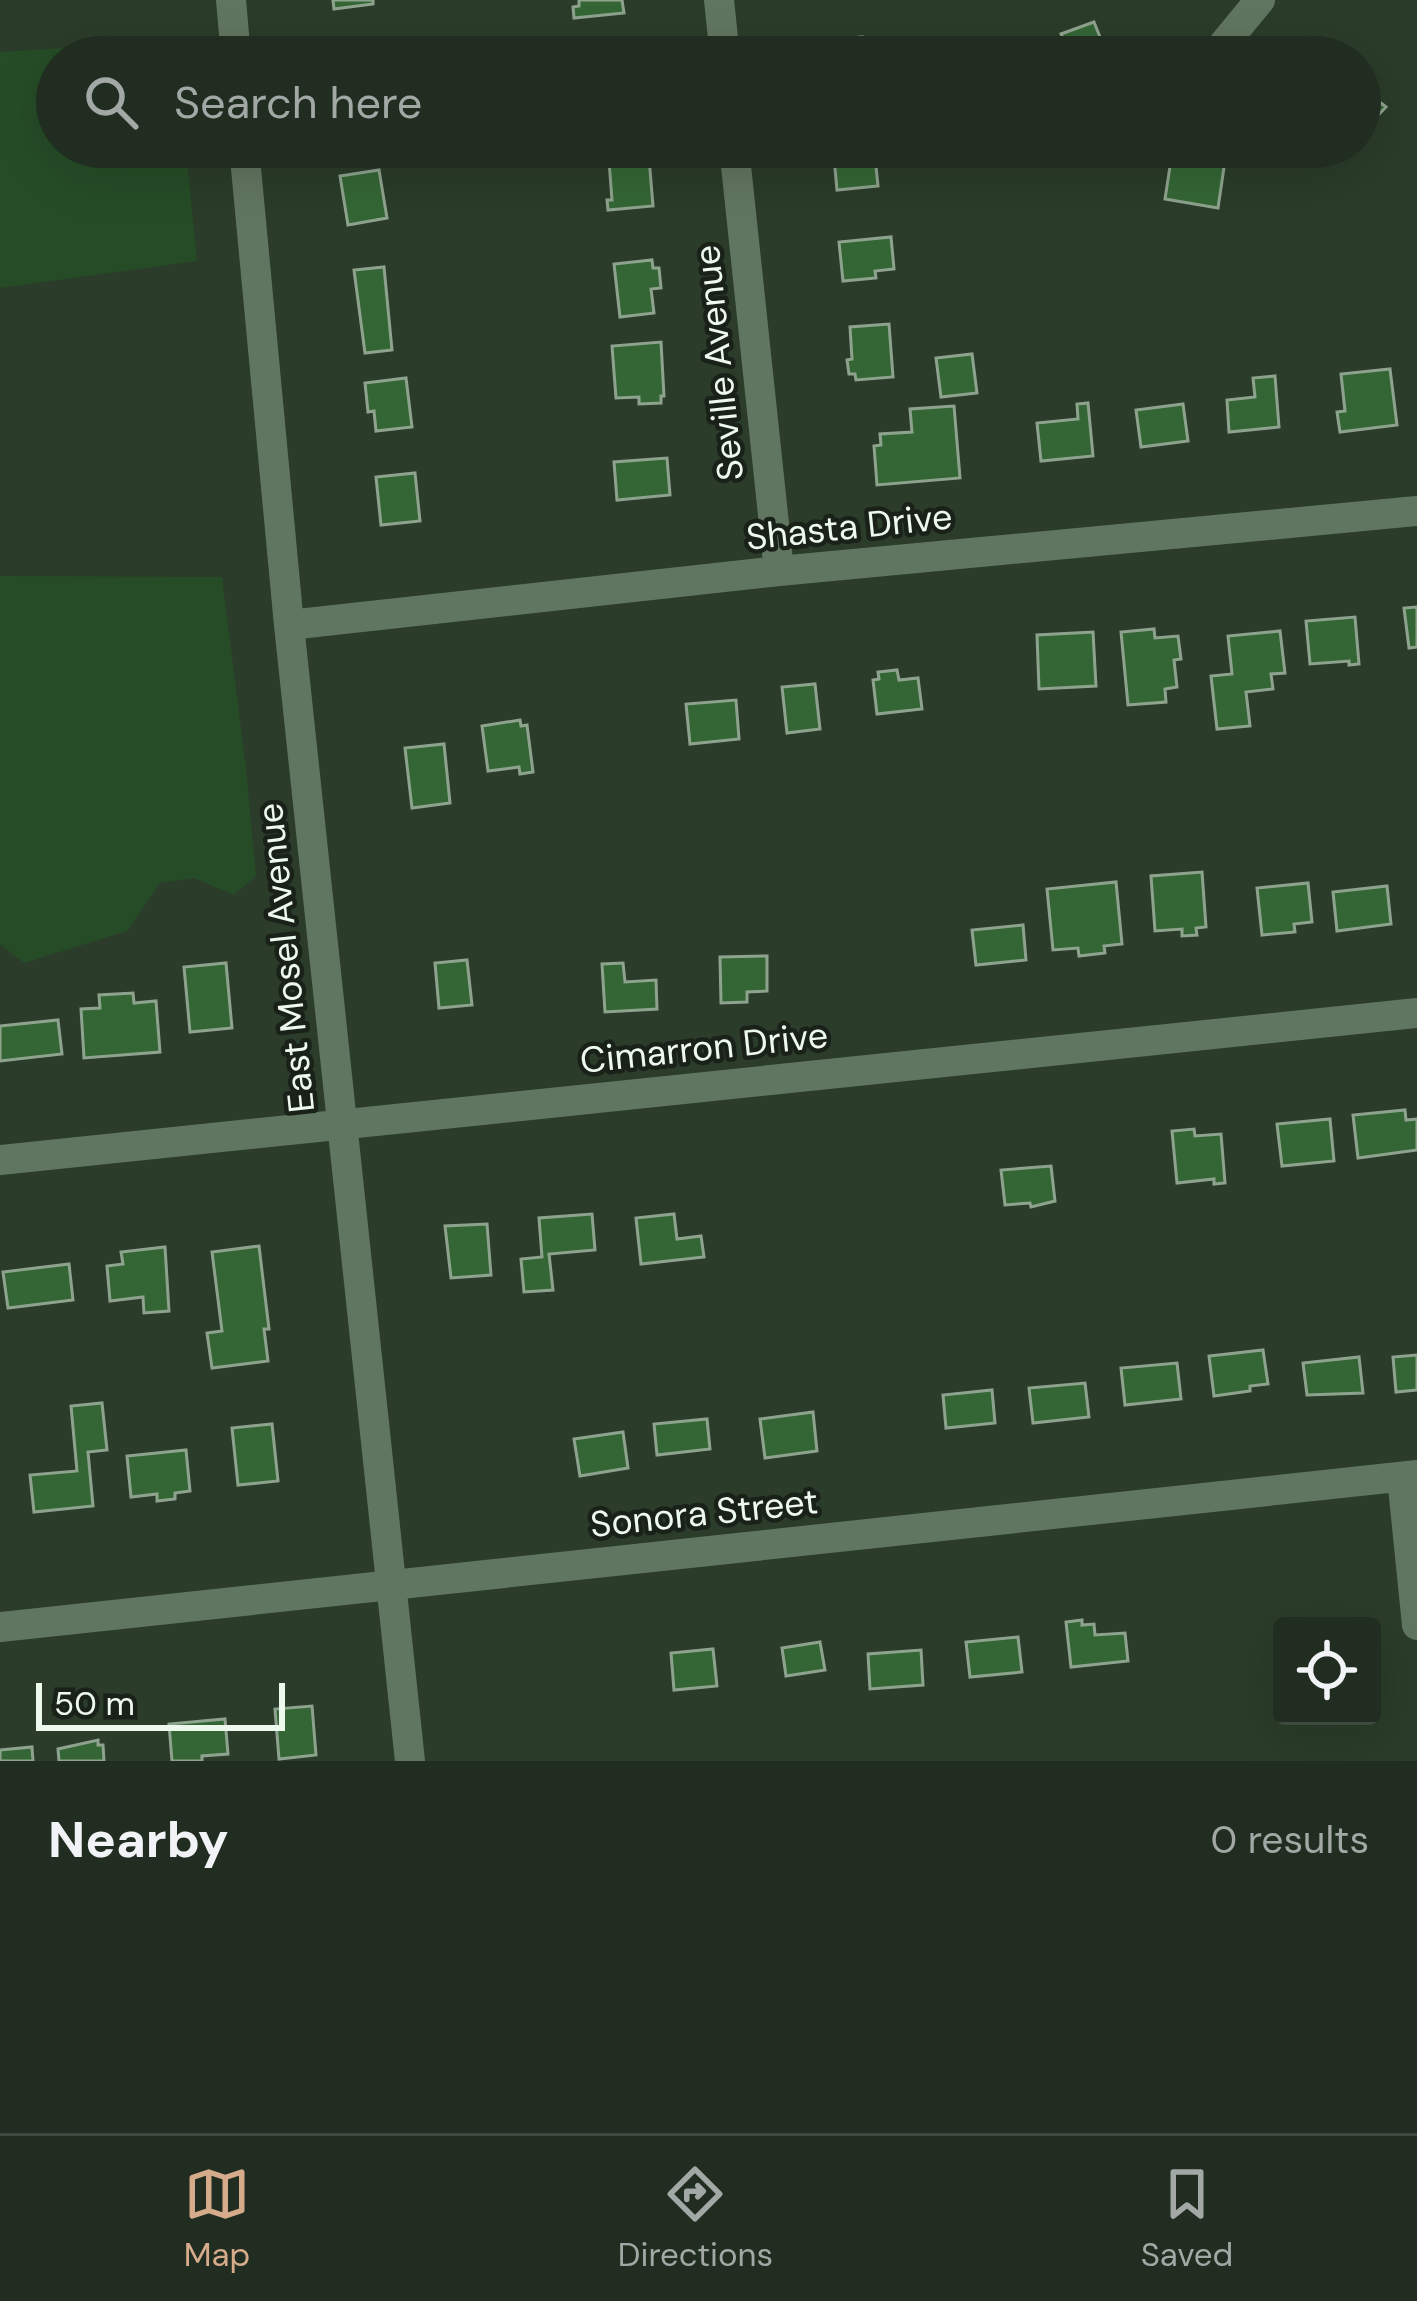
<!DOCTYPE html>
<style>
:root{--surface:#202d20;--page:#2d392d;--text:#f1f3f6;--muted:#a2a8a5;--line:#3d493e;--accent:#d6ab8b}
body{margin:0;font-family:"DM Sans",sans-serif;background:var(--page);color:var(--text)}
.controls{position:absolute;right:36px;bottom:36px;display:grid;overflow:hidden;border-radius:12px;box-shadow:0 12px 48px #0002}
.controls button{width:108px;height:108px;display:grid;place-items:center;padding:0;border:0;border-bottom:3px solid var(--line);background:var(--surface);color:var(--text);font:60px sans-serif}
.scale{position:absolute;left:36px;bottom:30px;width:249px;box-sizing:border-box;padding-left:12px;border:6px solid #eef9ed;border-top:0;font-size:33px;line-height:42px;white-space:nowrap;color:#eef9ed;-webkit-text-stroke:9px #192119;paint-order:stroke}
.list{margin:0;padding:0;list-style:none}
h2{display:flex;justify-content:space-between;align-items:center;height:156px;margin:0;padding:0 48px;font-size:51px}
h2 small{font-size:39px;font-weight:400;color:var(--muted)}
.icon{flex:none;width:66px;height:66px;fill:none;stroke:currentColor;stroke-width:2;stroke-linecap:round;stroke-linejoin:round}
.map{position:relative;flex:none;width:1417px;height:1761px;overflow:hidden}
.search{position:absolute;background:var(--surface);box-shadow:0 12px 48px #0002;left:36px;right:36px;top:36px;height:132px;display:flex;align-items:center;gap:30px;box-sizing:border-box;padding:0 42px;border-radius:66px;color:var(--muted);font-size:45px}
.sheet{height:372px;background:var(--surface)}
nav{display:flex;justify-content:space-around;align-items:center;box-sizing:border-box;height:168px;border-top:3px solid var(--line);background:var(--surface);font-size:33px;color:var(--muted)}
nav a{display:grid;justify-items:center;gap:6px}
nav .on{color:var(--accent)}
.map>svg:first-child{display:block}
.green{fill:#264c27}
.building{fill:#346635;stroke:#8ea38e;stroke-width:3}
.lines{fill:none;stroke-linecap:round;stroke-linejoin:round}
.minor{stroke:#617660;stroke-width:30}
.labels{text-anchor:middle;stroke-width:9;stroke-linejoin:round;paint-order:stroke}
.street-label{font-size:36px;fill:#eef9ed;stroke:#192119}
</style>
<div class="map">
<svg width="1417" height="1761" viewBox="0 0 1417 1761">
<rect width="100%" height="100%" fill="#2b3c2a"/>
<path class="green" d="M175,41L177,57H57V147H186L197,261L0,288V52Z
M0,576L222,577L246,768L256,876L234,895L194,878L160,883L127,931L24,963L0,944Z"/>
<path class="building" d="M333,0H373V4L334,9Z
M579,0H622L624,13L574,18L573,7L579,6Z
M1094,22L1108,57H1080L1077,47L1068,51L1061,34Z
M862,37L865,57H821L820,41Z
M628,50V57H586L585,53Z
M1360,78L1369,85L1367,92L1386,107L1360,134Z
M833,147H874L878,186L837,190Z
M1173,147L1226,154L1218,208L1165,199Z
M649,158L653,206L608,210L607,200H612L609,161Z
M379,170L387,218L348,225L340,176Z
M891,237L894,269L875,271L876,278L843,281L839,242Z
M652,260L653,268H659L661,288L651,289L654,313L620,317L614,264Z
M384,267L392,350L365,353L354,270Z
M889,324L893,377L856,380L855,374H849L847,360L852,359L850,327Z
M661,342L664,396H661V403L639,404V397L616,398L612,346Z
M972,354L977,393L941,397L936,358Z
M1390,369L1397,425L1340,432L1337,412L1345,411L1341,374Z
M1275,376L1279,427L1229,432L1227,400L1255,397L1253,378Z
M406,378L412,427L376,431L374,411L368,412L365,383Z
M1088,403L1093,456L1041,461L1037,423L1078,419L1077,404Z
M1183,404L1188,441L1141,447L1136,410Z
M954,406L960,478L877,485L874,446L881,445L880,434L912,432L910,409Z
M667,458L670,495L617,500L614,462Z
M415,473L420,521L381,525L376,477Z
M1417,607V647L1409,648L1404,608Z
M1355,617L1359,664L1349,665V661L1310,664L1306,621Z
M1154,629L1155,638L1178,636L1181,659L1174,660L1177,687L1165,689L1166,702L1128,705L1121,632Z
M1280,631L1285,673L1271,674L1273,689L1246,692L1250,726L1217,729L1211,676L1232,674L1228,636Z
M1093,632L1096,686L1039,689L1037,635Z
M897,670L899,680L918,678L922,709L877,714L873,680L879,679L878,672Z
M815,684L820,729L787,733L782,687Z
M736,700L739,739L690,744L686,704Z
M520,720L521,726L527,725L533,772L520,774L519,767L488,771L482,726Z
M444,744L450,803L412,808L405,748Z
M1202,872L1206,927L1196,928L1197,935L1182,936V929L1155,931L1151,876Z
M1116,882L1122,944L1104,946L1105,953L1079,956L1078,948L1053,950L1047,889Z
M1308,883L1312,922L1294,924L1295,932L1262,935L1257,888Z
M1387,886L1391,924L1337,931L1333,892Z
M1023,925L1026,960L976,965L972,930Z
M767,956V991L747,992V1002L721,1003L720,957Z
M467,960L472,1005L439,1008L435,963Z
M226,963L232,1028L190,1032L184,967Z
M623,963L625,982L656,980L657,1009L605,1012L602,964Z
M133,993L134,1003L156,1001L160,1052L84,1058L81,1009L100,1008L99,995Z
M58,1020L62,1054L0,1061V1026Z
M1405,1110L1406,1120L1417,1119V1150L1358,1158L1353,1115Z
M1330,1119L1334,1161L1282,1166L1277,1124Z
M1194,1129L1195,1136L1221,1134L1225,1183L1214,1184V1179L1177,1183L1172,1131Z
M1051,1166L1055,1201L1031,1207L1030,1203L1005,1205L1001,1170Z
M592,1214L595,1250L549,1254L553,1290L524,1292L521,1259L542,1257L539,1218Z
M674,1214L677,1239L701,1236L704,1257L641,1264L636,1218Z
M487,1224L491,1275L451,1278L445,1226Z
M259,1246L269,1329H264L268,1361L212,1368L207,1333L222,1331L212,1252Z
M165,1247L169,1311L144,1313L143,1297L110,1301L107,1266L123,1264L121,1252Z
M69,1264L73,1300L8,1308L3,1272Z
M1263,1350L1268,1384L1250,1386V1391L1214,1396L1209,1356Z
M1417,1355V1390L1396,1392L1393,1357Z
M1359,1357L1363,1393L1307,1395L1303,1363Z
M1177,1363L1181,1399L1125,1405L1121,1368Z
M1085,1383L1089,1417L1033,1423L1029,1388Z
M992,1390L995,1423L946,1428L943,1395Z
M102,1403L107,1450L88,1452L93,1506L34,1512L30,1475L77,1471L71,1406Z
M813,1412L817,1451L765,1458L760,1419Z
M707,1419L710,1449L657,1455L654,1424Z
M272,1424L278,1481L238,1485L232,1428Z
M623,1432L628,1468L580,1476L574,1439Z
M186,1450L190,1491L175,1493V1499L157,1501V1494L131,1497L127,1456Z
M1082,1620V1625L1094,1624L1095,1635L1125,1633L1128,1661L1071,1667L1066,1622Z
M1018,1637L1022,1672L970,1677L966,1642Z
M820,1642L825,1670L786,1676L782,1648Z
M713,1649L717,1686L674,1690L671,1653Z
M921,1650L923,1685L870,1689L868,1654Z
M312,1706L316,1755L279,1759L275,1709Z
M225,1719L228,1754L202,1756V1761H172L169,1724Z
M98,1740V1745H103L104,1761H59L58,1749Z
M32,1747L33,1761H0V1750Z"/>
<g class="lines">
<path class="minor" d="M231,0L236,57
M719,0L725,57
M1213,57L1260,0
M244,147L289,625L410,1761
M734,147L779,571
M289,625L779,571L1417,511
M0,1160L1417,1013
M1402,1477L1417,1625
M0,1627L1417,1475"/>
</g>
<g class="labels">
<g class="street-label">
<text transform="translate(718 363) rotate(-96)" y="13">Seville Avenue</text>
<text transform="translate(849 526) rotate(-6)" y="13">Shasta Drive</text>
<text transform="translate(285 958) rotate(-96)" y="13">East Mosel Avenue</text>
<text transform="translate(704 1047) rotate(-6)" y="13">Cimarron Drive</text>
<text transform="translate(704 1512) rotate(-6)" y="13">Sonora Street</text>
</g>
</g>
</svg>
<div class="controls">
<button><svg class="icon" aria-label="locate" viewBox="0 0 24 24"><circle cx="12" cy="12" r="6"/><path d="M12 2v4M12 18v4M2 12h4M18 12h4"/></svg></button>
</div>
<div class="scale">50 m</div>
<div class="search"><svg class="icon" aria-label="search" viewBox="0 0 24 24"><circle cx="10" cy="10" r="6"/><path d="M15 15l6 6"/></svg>Search here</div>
</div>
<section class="sheet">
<h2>Nearby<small>0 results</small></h2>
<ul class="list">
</ul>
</section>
<nav>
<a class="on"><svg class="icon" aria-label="map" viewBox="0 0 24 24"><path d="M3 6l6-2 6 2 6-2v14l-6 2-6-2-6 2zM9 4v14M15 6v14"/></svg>Map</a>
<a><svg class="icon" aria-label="directions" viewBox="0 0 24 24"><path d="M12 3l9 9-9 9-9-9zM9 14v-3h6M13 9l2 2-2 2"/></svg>Directions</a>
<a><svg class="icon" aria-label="saved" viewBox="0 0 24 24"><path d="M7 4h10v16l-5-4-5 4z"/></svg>Saved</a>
</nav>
